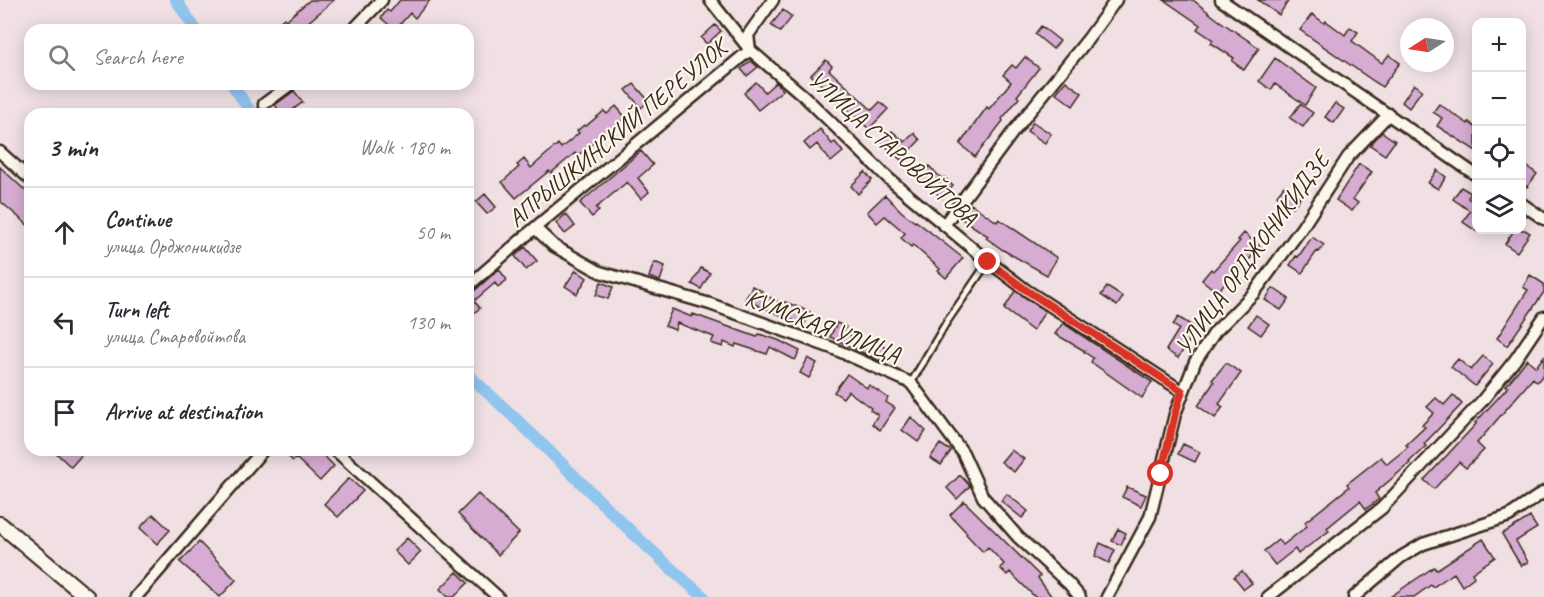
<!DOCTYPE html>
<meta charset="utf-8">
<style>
:root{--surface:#fff;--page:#f2f2f3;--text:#2b2b33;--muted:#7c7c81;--line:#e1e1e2}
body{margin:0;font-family:Caveat,sans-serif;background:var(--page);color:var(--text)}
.controls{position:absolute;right:18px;top:18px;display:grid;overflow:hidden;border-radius:12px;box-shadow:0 3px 15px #0003}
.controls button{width:54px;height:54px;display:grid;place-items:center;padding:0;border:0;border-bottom:2px solid var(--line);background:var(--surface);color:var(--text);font:30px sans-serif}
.compass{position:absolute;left:1400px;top:18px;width:54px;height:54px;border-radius:50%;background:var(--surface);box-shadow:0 3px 15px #0003;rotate:258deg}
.stop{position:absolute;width:18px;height:18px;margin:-14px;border:4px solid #d93025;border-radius:50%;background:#fff}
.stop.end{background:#d93025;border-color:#fff;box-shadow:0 2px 6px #0008}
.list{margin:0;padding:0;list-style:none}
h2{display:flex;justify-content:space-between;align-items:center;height:78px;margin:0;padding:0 24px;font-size:26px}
h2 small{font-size:20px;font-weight:400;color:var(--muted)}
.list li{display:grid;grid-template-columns:39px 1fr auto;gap:18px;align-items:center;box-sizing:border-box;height:90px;padding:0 24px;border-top:2px solid var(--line)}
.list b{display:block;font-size:22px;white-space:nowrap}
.list p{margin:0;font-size:20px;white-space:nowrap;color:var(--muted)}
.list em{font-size:20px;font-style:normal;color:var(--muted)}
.icon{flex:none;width:33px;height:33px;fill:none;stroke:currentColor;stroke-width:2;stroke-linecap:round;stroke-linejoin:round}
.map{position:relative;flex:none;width:1544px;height:597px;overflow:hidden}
.search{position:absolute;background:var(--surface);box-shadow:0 3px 15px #0003;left:24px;top:24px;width:450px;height:66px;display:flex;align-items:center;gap:15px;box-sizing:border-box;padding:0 21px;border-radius:18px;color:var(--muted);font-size:22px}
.panel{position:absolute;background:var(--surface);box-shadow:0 3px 15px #0003;left:24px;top:108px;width:450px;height:348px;border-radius:18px}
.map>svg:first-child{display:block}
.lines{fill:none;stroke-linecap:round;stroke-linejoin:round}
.canal{stroke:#90c5ee;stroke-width:12}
.building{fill:#d6acd2;stroke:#3b2a1e;stroke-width:1.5}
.service-casing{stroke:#3b2a1e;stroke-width:10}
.minor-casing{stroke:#3b2a1e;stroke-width:15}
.tertiary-casing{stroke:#3b2a1e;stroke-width:18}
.service{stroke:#fbf7ec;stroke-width:5}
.minor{stroke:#fbf7ec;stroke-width:10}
.tertiary{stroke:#fbf7ec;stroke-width:14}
.route{stroke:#d93025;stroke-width:8}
.labels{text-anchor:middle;stroke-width:4.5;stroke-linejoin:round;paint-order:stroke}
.street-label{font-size:24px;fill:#3b2a1e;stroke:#fbf7ec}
</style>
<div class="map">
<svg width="1544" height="597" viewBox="0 0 1544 597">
<rect width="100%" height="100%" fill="#f0e0e4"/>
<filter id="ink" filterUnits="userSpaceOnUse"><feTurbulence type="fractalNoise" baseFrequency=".0167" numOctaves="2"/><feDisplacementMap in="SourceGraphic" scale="12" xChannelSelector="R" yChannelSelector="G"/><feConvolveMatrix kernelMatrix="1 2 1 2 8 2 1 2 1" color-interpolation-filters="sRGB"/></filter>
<g filter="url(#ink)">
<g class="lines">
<path class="canal" d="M176,0L196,30
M232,84L252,114
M468,375C549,446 621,528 704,597"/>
</g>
<path class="building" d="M310,0H334L299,30H270L284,18L286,20Z
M400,0H430L415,18L410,13L395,30L381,18L387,10L390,12Z
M1164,0H1193L1217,19L1259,48L1244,70L1232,61L1234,58L1211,43L1213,40L1197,29L1200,25Z
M1258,0H1289L1279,15Z
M783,10L792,17L780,32L771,25Z
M1312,14L1324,23L1326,21L1345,35L1350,27L1358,32L1352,41L1382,63L1389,55L1400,63L1382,87L1300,30Z
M715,25L721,31L707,44L701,38Z
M1041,26L1060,41L1053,49L1035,34Z
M1025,57L1039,68L1017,96L1019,98L1002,119L1003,121L975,157L960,144L987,107L989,109L1011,82L1003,75L1012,65L1016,68Z
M1275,58L1316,88L1305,105L1275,84L1271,90L1259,81Z
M826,60L832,66L829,70L872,110L880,102L888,109L869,129L811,75Z
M751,61L758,67L747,76L741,69Z
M1066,81L1082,93L1073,106L1056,93Z
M756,82L765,92L776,82L783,90L758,110L744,93Z
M634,84L649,101L641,108L626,90Z
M1414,84L1422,90L1409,108L1402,102Z
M294,91L303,102L287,114H282L275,105Z
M1335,103L1344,109L1334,123L1325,117Z
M1300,104L1313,113L1303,127L1290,118Z
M1439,104L1468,124L1469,122L1476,128V151L1437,126L1442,118L1433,112Z
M616,106L626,118L577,156L575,153L551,173L549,171L516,198L502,182L519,167L517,165L524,159L531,168L558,144L561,148L579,133L577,131L584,125L586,126L604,111L607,114Z
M1033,122L1051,134L1045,143L1027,131Z
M820,129L832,144L835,142L843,152L831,162L817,144L810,150L804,143Z
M892,131L905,142L914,133L920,140L901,160L881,142Z
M1382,132L1395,141L1385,155L1370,145Z
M641,151L653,165L638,178L649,192L641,199L627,182L596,208L599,211L592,217L580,203Z
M1521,162L1537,174L1527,187L1521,183Z
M1359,164L1372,172L1353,199L1358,203L1352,211L1336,200Z
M929,166L942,179L944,177L953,186L942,198L918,177Z
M0,167L30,195V227L0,201Z
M1437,170L1446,177L1438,189L1428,183Z
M865,172L872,180L858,194L851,186Z
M1284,186L1300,198L1293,207L1277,195Z
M1461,187L1471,193L1468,198L1475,203L1476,202V231L1463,222L1470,211L1453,199Z
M485,194L496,207L487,214L476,202Z
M885,195L902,212L915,222L916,221L963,258L946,278L938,271L940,269L913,245L911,247L901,238L905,233L885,216L877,223L867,212Z
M971,204L997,222L999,219L1057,258L1047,275L1003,250L986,238L988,236L962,219Z
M566,214L575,226L565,234L556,223Z
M1514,230H1525L1530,233L1517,252L1505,244Z
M1244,233L1262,248L1255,255L1254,254L1234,277L1232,275L1217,292L1202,280L1211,269L1213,271L1240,241L1238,240Z
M1312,237L1324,245L1319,252L1317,251L1302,273L1290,265L1296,256L1298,257Z
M525,247L537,261L526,270L515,256Z
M654,262L665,266L660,281L649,277Z
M701,268L710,273L701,289L692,284Z
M499,269L507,280L498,287L495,283L474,301L480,308L468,318V293L473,292Z
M576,270L587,278L577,294L565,286Z
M1530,275L1544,284V292L1507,346L1497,338L1528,290L1523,287Z
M601,282L613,287L608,299L596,295Z
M752,286L762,291L761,293L783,304L785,302L810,312L804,325L745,300Z
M1107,287L1123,297L1117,306L1101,295Z
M1273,288L1289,299L1281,310L1265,300Z
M1015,291L1045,311L1033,331L1004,309Z
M672,309L692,317L693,314L757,337L759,334L778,340L800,351L795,360L770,347L767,354L736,344L735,347L724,342L723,347L711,343L714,337L677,323L675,330L665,326Z
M1256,315L1269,324L1261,335L1248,326Z
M1178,317L1197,329L1178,358L1166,350L1179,329L1173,325Z
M837,323L846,327L843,332L869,345L871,340L887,348L880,361L830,337Z
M1063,323L1152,382L1142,398L1091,362L1093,358L1084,352L1085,351L1055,334Z
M1483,356L1493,364L1475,386L1451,367L1458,359L1471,370Z
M1544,356V374L1537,382L1533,378L1477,443L1484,450L1466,468L1459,462L1434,489L1424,480L1476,424L1475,423L1508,387L1506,386L1527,359L1536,367Z
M808,358L817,363L809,378L800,373Z
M1226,363L1241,373L1219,404L1223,407L1215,418L1198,406L1214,382L1212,380Z
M847,374L867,388L869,385L888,398L886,402L895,408L880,430L872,424L878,415L870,410L871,408L848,391L843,398L834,392Z
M1453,395L1462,404L1424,444L1426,446L1409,462L1410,463L1375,493L1379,499L1366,509L1360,501L1327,528L1329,531L1318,539L1298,554L1295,549L1275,565L1264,551L1278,540L1283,545L1307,526L1305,522L1349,487L1347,484L1381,457L1387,464L1408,447L1406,445L1425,427L1422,425L1434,413L1427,407L1436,398L1444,405Z
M911,417L926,431L918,442L902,430Z
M940,444L951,451L941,465L930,458Z
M1183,444L1200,452L1195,462L1178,454Z
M53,450H86L71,467Z
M281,450H318L334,466L320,481L296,458L293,461Z
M1011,450L1024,459L1014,472L1001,462Z
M960,475L970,486L957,499L947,488Z
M349,478L363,491L338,517L324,504Z
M1127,487L1146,495L1141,506L1122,497Z
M478,494L519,533L498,555L458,514Z
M1007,494L1028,511L1022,518L1001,501Z
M964,501L1040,576L1038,578L1052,597H1035L1010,572L1007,575L1000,568L1004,564L988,547L983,552L966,534L967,533L950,515Z
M153,514L170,530L157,544L140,528Z
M1530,517L1537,528L1516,541L1528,562L1521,566L1502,534Z
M1118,529L1126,533L1121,545L1112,541Z
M407,538L421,552L408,565L394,551Z
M1483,539L1495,557L1472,573L1474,577L1462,586L1454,573L1433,587L1431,585L1414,597H1390L1434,567L1436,570Z
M199,542L236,580L220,597L180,562Z
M1100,543L1115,550L1109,563L1095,556Z
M1242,571L1252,583L1244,589L1234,577Z
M457,572L468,583L454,597H448L440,589Z"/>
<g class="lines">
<g class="service-casing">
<path id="service" d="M911,383L946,323L988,262"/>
</g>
<g class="minor-casing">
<path id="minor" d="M710,0L750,50L805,97L889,179L984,258L1026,290L1182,391
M1221,0L1476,175
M353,30L382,0
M264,104L291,84
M0,152L30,179
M1522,204L1544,219
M944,225L1013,132L1088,39L1116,0
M535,228L554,246L600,272L710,304L832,348L911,383L963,453L983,497L1018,537L1069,584L1080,597
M468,286L543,221L750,50L748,35L773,0
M335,450L498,597
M136,597L263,450
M1107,597L1150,517L1175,414L1195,362L1215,332L1254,293L1301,229L1348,157L1389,114
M1268,597L1382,508L1482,401L1515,360L1544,317
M1354,597L1401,557L1423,544L1509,516L1544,492"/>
</g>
<g class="tertiary-casing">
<path id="tertiary" d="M0,524L87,597"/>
</g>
<use href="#service" class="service"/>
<use href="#minor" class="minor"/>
<use href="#tertiary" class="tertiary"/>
</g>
</g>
<g class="lines" filter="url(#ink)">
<path class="route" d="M988,262L1026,290L1182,391L1175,414L1161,474"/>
</g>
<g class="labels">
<g class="street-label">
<text transform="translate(617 133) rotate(-40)" y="8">АПРЫШКИНСКИЙ ПЕРЕУЛОК</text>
<text transform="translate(893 148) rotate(42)" y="8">УЛИЦА СТАРОВОЙТОВА</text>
<text transform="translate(1252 253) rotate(-54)" y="8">УЛИЦА ОРДЖОНИКИДЗЕ</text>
<text transform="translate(823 326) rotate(21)" y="8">КУМСКАЯ УЛИЦА</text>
</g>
</g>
</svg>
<div class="controls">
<button>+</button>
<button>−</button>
<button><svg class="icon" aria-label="locate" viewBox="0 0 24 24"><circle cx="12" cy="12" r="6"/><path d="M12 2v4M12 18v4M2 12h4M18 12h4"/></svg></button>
<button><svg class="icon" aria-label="layers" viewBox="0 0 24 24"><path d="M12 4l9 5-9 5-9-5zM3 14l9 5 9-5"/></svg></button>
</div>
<svg class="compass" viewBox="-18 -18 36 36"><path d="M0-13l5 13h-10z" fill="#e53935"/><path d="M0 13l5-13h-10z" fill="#7c7c81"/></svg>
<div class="stop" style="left:1161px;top:474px"></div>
<div class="stop end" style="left:988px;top:262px"></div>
<div class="search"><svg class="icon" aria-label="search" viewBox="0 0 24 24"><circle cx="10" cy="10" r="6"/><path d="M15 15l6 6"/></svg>Search here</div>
<section class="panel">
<h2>3 min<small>Walk · 180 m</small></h2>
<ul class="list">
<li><svg class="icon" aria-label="ahead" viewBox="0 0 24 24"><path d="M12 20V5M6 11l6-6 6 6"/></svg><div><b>Continue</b><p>улица Орджоникидзе</p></div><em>50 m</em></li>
<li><svg class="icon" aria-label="left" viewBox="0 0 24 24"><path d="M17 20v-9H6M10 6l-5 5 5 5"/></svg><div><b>Turn left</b><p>улица Старовойтова</p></div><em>130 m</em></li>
<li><svg class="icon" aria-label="arrive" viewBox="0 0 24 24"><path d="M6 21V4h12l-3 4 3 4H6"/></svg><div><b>Arrive at destination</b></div></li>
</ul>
</section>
</div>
